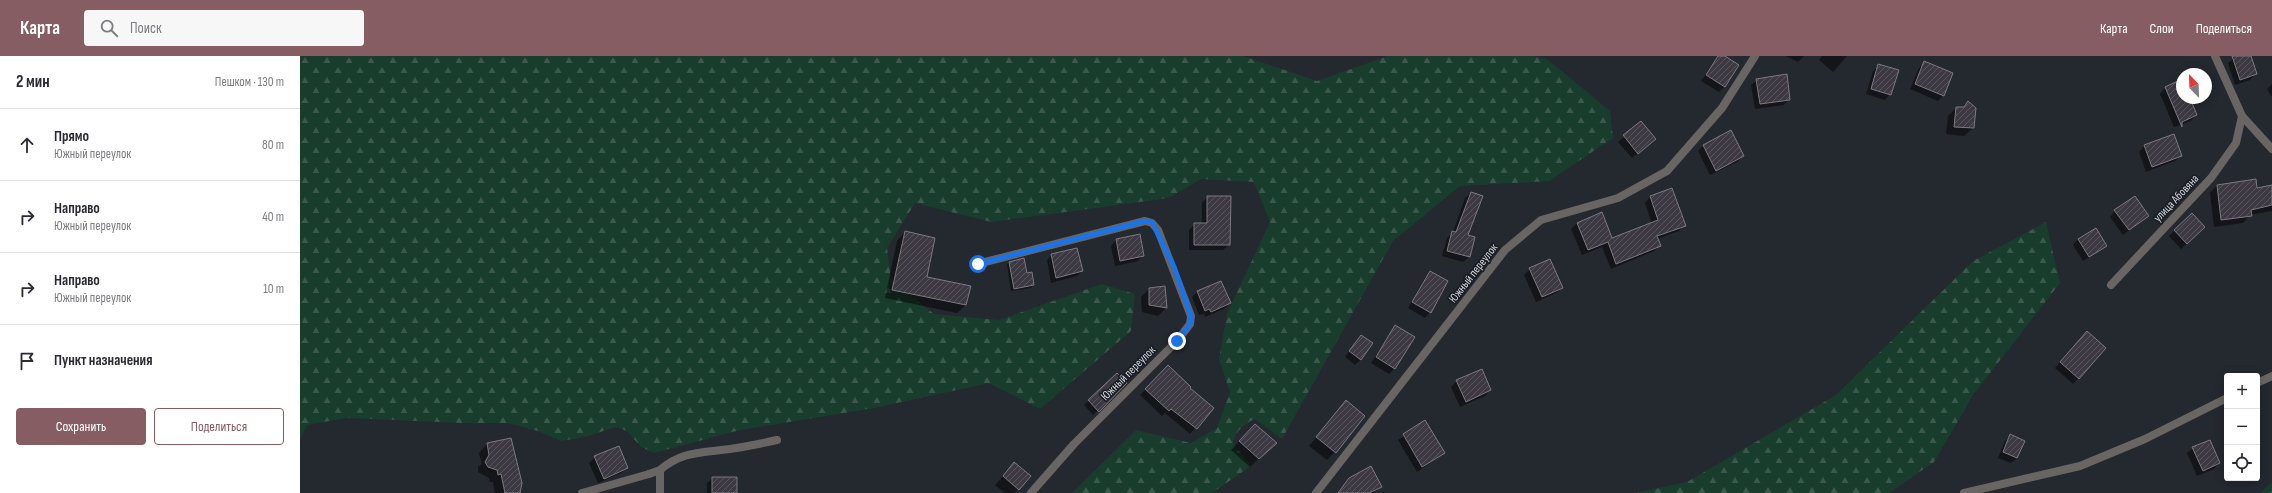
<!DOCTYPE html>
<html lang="ru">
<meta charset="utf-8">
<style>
:root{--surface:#fff;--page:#f7f7f7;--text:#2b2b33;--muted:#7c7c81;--line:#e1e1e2;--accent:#865d62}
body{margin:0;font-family:"Sofia Sans Condensed",sans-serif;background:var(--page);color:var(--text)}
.controls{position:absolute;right:12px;bottom:12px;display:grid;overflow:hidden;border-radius:4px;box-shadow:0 2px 10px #0003}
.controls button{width:36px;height:36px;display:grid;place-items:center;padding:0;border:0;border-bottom:1px solid var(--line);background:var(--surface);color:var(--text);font:20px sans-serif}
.compass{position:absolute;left:1876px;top:12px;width:36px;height:36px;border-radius:50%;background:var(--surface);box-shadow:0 2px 10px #0003;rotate:337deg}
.stop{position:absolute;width:12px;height:12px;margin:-9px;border:3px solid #1a73e8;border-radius:50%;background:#fff}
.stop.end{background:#1a73e8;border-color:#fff;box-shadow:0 1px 4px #0008}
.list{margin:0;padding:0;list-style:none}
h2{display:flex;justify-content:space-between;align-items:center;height:52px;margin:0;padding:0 16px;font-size:17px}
h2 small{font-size:13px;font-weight:400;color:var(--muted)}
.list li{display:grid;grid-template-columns:26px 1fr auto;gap:12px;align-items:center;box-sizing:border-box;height:72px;padding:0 16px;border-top:1px solid var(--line)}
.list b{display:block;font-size:15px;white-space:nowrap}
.list p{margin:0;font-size:13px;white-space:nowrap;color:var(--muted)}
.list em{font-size:13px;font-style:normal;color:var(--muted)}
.actions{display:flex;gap:8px;padding:12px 16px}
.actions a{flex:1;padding:9px 0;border:1px solid var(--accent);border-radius:4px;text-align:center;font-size:14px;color:var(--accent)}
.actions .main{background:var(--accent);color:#fff}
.icon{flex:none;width:22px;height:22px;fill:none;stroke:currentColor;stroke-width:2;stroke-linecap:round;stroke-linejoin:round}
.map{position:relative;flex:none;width:1972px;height:437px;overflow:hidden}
header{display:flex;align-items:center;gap:24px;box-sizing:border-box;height:56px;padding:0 20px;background:var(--accent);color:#fff}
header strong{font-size:19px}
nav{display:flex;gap:22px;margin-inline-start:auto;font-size:14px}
.search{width:280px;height:36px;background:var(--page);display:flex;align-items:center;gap:10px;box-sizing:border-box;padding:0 14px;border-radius:4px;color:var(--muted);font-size:15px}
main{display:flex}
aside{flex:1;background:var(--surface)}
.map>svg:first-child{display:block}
.forest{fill:url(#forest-firs)}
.shadow{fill:#0007}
.building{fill:url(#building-hatch);stroke:#7d7982}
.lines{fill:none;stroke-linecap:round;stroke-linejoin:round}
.lane{stroke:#696562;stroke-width:8}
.street{stroke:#696562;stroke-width:8}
.route{stroke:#1a73e8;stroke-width:5}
.labels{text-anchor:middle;stroke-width:3.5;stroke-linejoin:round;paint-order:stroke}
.street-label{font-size:12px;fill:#d2d5da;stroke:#1a1e25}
</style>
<header>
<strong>Карта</strong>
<div class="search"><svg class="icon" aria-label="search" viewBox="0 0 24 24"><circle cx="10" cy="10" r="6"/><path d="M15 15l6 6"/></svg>Поиск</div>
<nav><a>Карта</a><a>Слои</a><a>Поделиться</a></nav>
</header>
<main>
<aside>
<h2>2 мин<small>Пешком · 130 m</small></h2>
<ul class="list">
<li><svg class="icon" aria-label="ahead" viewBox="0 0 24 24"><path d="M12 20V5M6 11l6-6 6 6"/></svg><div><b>Прямо</b><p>Южный переулок</p></div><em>80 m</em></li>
<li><svg class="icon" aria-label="right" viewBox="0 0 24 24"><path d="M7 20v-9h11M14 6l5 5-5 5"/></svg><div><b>Направо</b><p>Южный переулок</p></div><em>40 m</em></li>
<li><svg class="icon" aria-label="right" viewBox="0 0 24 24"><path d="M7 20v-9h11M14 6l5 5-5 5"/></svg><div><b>Направо</b><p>Южный переулок</p></div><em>10 m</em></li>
<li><svg class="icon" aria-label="arrive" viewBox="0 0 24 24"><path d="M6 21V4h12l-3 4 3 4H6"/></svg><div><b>Пункт назначения</b></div></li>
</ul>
<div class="actions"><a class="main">Сохранить</a><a>Поделиться</a></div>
</aside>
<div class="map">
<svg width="1972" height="437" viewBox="0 0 1972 437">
<defs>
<pattern id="forest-firs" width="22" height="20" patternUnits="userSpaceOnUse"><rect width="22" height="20" fill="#193d2d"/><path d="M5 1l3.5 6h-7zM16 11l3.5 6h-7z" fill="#3a584b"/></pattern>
<pattern id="building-hatch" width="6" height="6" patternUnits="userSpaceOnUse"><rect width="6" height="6" fill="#3d3942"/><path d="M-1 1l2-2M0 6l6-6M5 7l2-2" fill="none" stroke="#58555d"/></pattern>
</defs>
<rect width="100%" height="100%" fill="#24282f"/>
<path class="forest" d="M0,0H943L1017,25L1088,0H1233L1247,3L1310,55L1313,82L1249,125L1160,130L1093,185L982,383L955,363C943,368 936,375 933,387L951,410L912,437H772L836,374L891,387L917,372L930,336L919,303L927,258L970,166L954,126L901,123L869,142L691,166L615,147L587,192L591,224L634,258L699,264L802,228L835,238L831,275L740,353L689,327L574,352L440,374L354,397L341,391L327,375L316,371L285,381L261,385L238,375L207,367H163L46,362L7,369L0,383Z
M1746,166L1760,227L1673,339L1634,406L1589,437H1336L1387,426L1536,339L1673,205Z
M1972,426V437H1960Z"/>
<path class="shadow" d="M1418,0H1423L1425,30L1419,36L1401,25Z
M1486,0H1504L1498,6Z
M1522,0H1547L1533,16L1519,4Z
M1937,0H1950L1955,18L1950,24L1935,29L1928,7Z
M1625,7L1643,39L1638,45L1610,33L1619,12Z
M1579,9L1590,38L1585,44L1566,38L1573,15Z
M1904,15L1906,18H1897Z
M1906,19L1911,30L1906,35Z
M1457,24L1489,43L1484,49L1455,53L1451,29Z
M1882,25V42H1891L1889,43L1896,59L1891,65L1874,71L1860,38L1865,32Z
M1972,28V41L1967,33Z
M1668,46L1673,72L1664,80L1646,78L1648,60L1656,52H1662Z
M1341,66L1349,88L1332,102L1318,86Z
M1403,90L1443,100L1437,106L1410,119L1398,95Z
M1844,90L1881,100L1875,105L1846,116L1839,96Z
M1917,129L1956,133L1972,130V155L1950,159L1943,167L1914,171L1910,137Z
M1371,134L1384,169L1379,175L1357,183L1360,190L1354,195L1311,213L1302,191L1282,199L1271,173L1277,167L1301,157L1312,183L1352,168L1345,147L1350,141Z
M1171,137L1167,180L1174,182L1169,201L1163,206L1142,200L1147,182L1153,176L1165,142Z
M907,141L929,189L923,194H889V174L895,168H902V147Z
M1815,155L1848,160L1823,179L1810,161Z
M1892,159L1904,171L1881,193L1869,180Z
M605,176L626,222L666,249L657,257L585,242L597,185Z
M839,179L843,199L838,205L815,210L811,190L816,184Z
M1778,183L1806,190L1783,205L1773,189Z
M752,199L782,215L777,220L751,227L747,204Z
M709,206L726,219L733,229L731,232L711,235L707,209Z
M1230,213L1262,232L1256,237L1236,246L1224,219Z
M1130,216V256L1125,262L1108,252L1125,222Z
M921,226L930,247L924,253L905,261L904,258L899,259L892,241L897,236Z
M864,231L866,252L858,260L842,256L841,241L849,233Z
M1095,271V312L1089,318L1071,307Z
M1061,280V303L1055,309L1045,301Z
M1781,282L1804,292L1773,328L1755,312Z
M868,310L888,333L913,352L890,378L865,357L862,360L840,339Z
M817,318L826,327L793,359L784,349Z
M1157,325L1190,334L1185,340L1160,351L1151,331Z
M1046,346L1035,396L1027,404L1009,390Z
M1957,362L1960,370L1957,373Z
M1125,366L1144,397L1117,416L1098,384Z
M947,377L967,395L950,411L931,394Z
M1711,379L1717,402L1711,407L1698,402L1705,385Z
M210,383L219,437H195L193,426H190L189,422L178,416V411L182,408L179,397L187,388Z
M1893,392L1919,407L1914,413L1897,420L1887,397Z
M295,401L327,412L321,417L298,427L289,407Z
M715,407L718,433L714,437H705L695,429Z
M413,422L436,437H407V427Z
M1049,423L1081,430L1073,437H1038Z"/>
<path class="building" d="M1418,0H1425L1439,9L1425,31L1406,19Z
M1932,0H1951L1957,18L1940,24Z
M1624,5L1653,17L1644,40L1615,28Z
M1578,8L1599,14L1591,39L1571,33Z
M1487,18L1490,44L1460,48L1456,23Z
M1882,23V42H1890L1897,59L1882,66V71L1865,31Z
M1668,45L1676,52L1674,72L1654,71L1656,51H1664Z
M1341,65L1356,83L1338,98L1323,79Z
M1431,74L1444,100L1416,115L1403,89Z
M1874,78L1882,100L1852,111L1844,89Z
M1956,123L1957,132L1972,129V149L1951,154L1952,160L1921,164L1917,129Z
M1372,132L1386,170L1357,180L1361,190L1316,208L1308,186L1288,194L1277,167L1302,156L1312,182L1358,164L1350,140Z
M1171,136L1183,140L1168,179L1175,181L1170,201L1147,195L1152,175L1156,176Z
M907,140H931L930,189H894V167H907Z
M1835,140L1849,160L1829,174L1814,154Z
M1892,157L1905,171L1887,188L1874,174Z
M1796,172L1807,190L1789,201L1778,183Z
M605,175L635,182L627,221L671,230L666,249L592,234Z
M840,178L844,200L820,205L816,183Z
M777,192L783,215L756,222L751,198Z
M724,202L727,217L732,216L734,229L714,233L709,206Z
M1250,203L1263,232L1242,241L1229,212Z
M1130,215L1148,225L1131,257L1112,246Z
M921,225L931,247L911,256L909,253L905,255L897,235Z
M865,230L867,252L849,249V232Z
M1095,269L1115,281L1095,313L1076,301Z
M1787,275L1806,292L1779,323L1760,306Z
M1061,279L1073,287L1061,304L1049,295Z
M868,309L891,331L890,332L914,352L897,373L871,353L869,355L845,333Z
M1182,313L1191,334L1166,346L1156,324Z
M817,317L827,327L799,356L788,344Z
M1046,344L1065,360L1036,397L1016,381Z
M1125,364L1145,397L1122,411L1103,378Z
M955,368L977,387L959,403L939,385Z
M1710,378L1725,385L1717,402L1703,396Z
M211,382L222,427L220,437H205L201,418L198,419L197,414L188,411L185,406L189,399L187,387Z
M1910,384L1920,407L1903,415L1892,391Z
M319,390L328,412L304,423L294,400Z
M714,406L731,420L719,434L703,420Z
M1071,410L1082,431L1069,437H1038L1049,422Z
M412,421H437V437H412Z"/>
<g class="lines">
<path class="lane" d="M1957,327L1972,320
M360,414C380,397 397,397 421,394C440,392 459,388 477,384
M349,418L360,414V437
M1664,437L1780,410L1845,383L1927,342"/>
<path class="street" d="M1915,0L1942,60L1972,93
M677,208L845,165L852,167L858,174L891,260L890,268L877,285L774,388L731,437
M1811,229L1911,122L1936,87L1942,60
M282,437L349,418
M1016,437L1205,194L1241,164L1318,142L1367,115L1422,52L1455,0"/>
</g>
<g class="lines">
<path class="route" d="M678,208L845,165L852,166L874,211L891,260L890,268L877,285"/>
</g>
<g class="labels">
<g class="street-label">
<text transform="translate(1876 142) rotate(-47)" y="4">улица Абовяна</text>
<text transform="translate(1173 217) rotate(-52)" y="4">Южный переулок</text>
<text transform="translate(828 317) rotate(-45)" y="4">Южный переулок</text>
</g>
</g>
</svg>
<div class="controls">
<button>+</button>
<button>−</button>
<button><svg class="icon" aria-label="locate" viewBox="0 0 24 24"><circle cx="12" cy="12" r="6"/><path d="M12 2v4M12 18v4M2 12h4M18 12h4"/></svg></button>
</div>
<svg class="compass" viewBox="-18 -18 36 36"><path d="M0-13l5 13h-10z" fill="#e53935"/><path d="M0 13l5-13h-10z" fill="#7c7c81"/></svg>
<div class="stop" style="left:678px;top:208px"></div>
<div class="stop end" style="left:877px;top:285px"></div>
</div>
</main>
